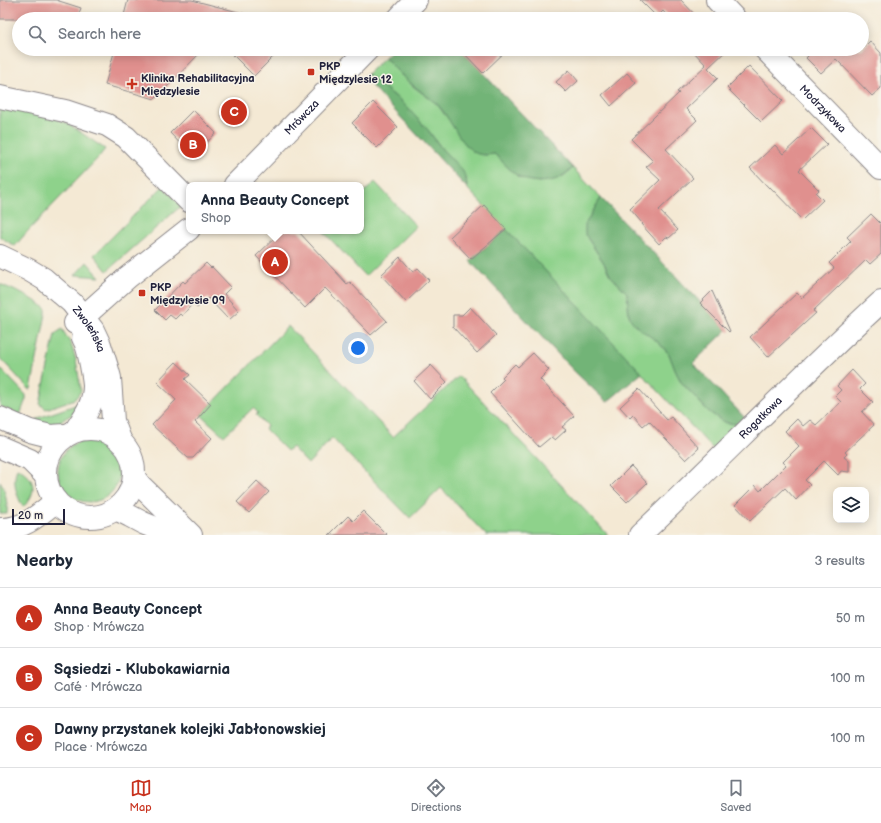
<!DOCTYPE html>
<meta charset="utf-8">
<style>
:root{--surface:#fff;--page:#f2f2f3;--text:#1f2937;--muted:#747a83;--line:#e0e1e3;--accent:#c8321e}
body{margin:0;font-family:"Balsamiq Sans",sans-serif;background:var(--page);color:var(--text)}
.controls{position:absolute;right:12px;bottom:12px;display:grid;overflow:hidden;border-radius:8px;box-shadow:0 2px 10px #0003}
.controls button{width:36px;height:36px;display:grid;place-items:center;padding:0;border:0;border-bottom:1px solid var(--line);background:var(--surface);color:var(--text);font:20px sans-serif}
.scale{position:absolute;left:12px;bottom:10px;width:53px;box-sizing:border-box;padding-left:4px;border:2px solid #22223b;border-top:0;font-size:11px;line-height:14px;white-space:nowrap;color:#22223b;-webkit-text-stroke:3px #f7f3e8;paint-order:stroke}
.you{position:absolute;left:358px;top:348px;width:14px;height:14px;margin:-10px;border:3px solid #fff;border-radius:50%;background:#1a73e8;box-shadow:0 0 0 6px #1a73e833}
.badge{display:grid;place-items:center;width:26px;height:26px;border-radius:50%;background:var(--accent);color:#fff;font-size:13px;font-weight:700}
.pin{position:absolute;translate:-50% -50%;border:2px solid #fff;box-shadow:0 1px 4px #0006}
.popup{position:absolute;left:186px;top:182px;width:178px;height:52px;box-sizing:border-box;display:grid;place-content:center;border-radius:8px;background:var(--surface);filter:drop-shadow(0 1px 3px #0005);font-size:13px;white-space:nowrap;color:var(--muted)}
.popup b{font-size:15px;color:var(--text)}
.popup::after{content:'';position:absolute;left:50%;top:100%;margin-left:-8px;border:8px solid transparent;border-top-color:var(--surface)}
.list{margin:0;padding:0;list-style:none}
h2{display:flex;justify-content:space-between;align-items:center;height:52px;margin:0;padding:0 16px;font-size:17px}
h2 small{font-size:13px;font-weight:400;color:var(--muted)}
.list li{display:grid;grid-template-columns:26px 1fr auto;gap:12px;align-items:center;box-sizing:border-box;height:60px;padding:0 16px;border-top:1px solid var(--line)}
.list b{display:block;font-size:15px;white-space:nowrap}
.list p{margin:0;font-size:13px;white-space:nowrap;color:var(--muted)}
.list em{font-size:13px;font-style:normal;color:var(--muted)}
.icon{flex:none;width:22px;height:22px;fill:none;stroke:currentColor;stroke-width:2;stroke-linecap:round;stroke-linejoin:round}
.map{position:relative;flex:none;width:881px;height:535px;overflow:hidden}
.search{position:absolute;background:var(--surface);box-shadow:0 2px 10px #0003;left:12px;right:12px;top:12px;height:44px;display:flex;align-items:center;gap:10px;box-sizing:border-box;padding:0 14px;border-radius:22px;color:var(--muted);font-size:15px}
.sheet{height:232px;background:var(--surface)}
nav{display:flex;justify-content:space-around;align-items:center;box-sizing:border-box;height:56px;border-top:1px solid var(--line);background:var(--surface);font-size:11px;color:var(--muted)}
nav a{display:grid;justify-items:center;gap:2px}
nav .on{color:var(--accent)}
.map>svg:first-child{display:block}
.green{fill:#8ed28b;stroke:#587a63}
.forest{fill:#72b477;stroke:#4a6b59}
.building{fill:#e0908e}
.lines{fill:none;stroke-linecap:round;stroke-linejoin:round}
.minor-casing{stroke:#8b8688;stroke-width:24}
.minor{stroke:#fff;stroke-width:22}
.poi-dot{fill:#c8321e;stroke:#f7f3e8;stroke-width:1.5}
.labels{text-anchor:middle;stroke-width:3;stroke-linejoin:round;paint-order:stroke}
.poi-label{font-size:11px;font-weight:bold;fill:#22223b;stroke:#f7f3e8;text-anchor:start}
.street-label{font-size:11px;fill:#22223b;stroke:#f7f3e8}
</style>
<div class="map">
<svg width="881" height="535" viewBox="0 0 881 535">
<rect width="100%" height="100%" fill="#f7f3e8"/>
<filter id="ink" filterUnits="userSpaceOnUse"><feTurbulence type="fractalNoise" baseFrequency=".025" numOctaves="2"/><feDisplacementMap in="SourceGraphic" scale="8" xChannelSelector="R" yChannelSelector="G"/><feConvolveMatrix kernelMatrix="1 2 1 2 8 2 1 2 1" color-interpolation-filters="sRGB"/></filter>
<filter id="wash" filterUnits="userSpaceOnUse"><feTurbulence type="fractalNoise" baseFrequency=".012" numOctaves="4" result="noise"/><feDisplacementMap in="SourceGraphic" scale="16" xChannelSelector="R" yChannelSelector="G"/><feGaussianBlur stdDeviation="0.9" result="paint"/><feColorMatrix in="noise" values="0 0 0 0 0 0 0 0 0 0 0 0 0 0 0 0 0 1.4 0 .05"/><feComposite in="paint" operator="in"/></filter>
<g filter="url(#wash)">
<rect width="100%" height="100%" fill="#f4e9d4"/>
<path class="green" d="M385,57L399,73L414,87L437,104L445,115L484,155L495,154L518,177L532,181L539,182L562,177L573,168L601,198L588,219V239L604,263L610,275L627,293L629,315L651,336L658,342L669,354L681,382L708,411L719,419L727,423L738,424L713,449L467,188L466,177L442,149L428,130L401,101L367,74Z
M0,106L50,117L67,123L105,149L98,158L27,232L15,246L0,237Z
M375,182L416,226L365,276L323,231H361V195Z
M163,186L181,206L107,271L94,255Z
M87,262L100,277L75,275Z
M0,284C15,291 33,297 46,309V314L31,389H29L0,358Z
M288,326L393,437L459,376L608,535H486L441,488L410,518L332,438L308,464L292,447L287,451L265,429L267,426L256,415L258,413L253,408L224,436L201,415Z
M62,329L71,344L76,360L81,391L75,399L46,409L40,404L55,334Z
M0,368L26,395V399L20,415L0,406Z
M81,403L76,412L59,422L46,425L37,422L38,418Z
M58 471a31 31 0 1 1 62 0a31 31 0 1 1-62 0Z
M17,468C36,477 38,493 23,507C16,494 12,483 17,468Z
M0,481C5,488 8,505 7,514H0Z"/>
<path class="forest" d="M393,49H460L573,168C568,172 563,176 557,179C547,183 527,183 518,176C510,171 502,161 495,154C487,155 479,156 472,151C457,138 450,118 437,104C430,98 422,93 415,87C404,78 394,68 385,57Z
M367,74L401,101L428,130L442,149L462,170L466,177L467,188L364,78Z
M601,198L727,330L693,363L745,418L738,424L727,423L719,419L708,411L681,382L675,370L669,354L658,342L637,327L631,320L629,315L627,293L610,275L604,263L585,234V225L588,219Z
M506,229L642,373L607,402L574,371L470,261Z"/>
<g id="blocks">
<path class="building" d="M0,0H56L81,8L77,19H0Z
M128,0H192L246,14V19H123Z
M640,0H681L699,19H670L663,11L657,17Z
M870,41L881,53V88L872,96L836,59L821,73L806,58L808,56L801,49H862Z
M115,49H204L155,99L105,85Z
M227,49H281L254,76Z
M460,49H508L483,73Z
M691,49H728L708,68L718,78L686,109L697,120L666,149L693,178L659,210L678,230L669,238L666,237L659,244L641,224L642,223L630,209L660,180L646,167L653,161L631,139L679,93L677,92L706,65Z
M749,66L783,101L761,122L727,88Z
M569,70L578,81L566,92L556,82Z
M627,73L636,83L611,106L602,95Z
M236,99L246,109L231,125L221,115Z
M373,102L398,127L377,148L352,123Z
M193,110L216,133L193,157L170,133Z
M811,128L827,144L799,170L819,190L816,193L823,200L802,220L770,187L769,188L750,168L775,145L783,154Z
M484,205L506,229L493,240L471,259L450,237Z
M871,214L881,224V254L870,264L866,260L813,311L816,313L768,357L750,337L797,293L802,298L834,268L829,263L851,241L847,237Z
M282,231H298L347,284L350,282L387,321L371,335L325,288L305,308L256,256Z
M400,257L413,272L418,268L429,280L406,302L381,275Z
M206,263L211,268L212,267L231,287L224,294L239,311L229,320L208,298L197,308L193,303L182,316L180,314L175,319L170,315L165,320L155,310L183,281L185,283Z
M712,291L730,331L729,332L700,303Z
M470,307L496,335L477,353L453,327V315H462Z
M533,353L549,370L540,379L574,416L562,427L566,430L555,440L551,437L539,447L490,393L504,379L502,377L515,364L518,367Z
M176,362L190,375L185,379L211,404L195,422L212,438L193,458H188L152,425L176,400L157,382Z
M431,365L447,382L430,399L414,381Z
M852,370L865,384L860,389L873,402L862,412L874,425L845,452L847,454L844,457L849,461V472L841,471L838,475L824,461L805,480L810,485L796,500L785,488L750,521L735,505L755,485L760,491L786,465L783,462L799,446L785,431L797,419L803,426L810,420L816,425L841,402L835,396L841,390L837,386Z
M639,389L667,420L671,417L699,448L686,460L649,421L643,426L633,415L630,418L620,407Z
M631,466L647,483L627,502L611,486Z
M257,481L269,492L249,513L237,502Z
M363,511L387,535H329L348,516L353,521Z"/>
</g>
</g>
<g filter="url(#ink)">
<use href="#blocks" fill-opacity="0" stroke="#8b8688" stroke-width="1"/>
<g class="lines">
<g class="minor-casing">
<g id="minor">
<path d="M717,0L735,19"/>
<path d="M398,19L416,0"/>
<path id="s1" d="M765,49L881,168"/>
<path d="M0,97L65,111L107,125L126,137L189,201"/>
<path id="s2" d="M235,185L368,49"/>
<path id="s3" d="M0,256L29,270L44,279L72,303L83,317L93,330L100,345L107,367L110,378L113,421L121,442"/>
<path d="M75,323L90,311L128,277L189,229"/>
<path d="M0,418L30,431L50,436L66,435"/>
<circle cx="90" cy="473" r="44"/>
<path d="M75,431C84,417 94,404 94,386C94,379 92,372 91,365C89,356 88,346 83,338"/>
<path d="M0,447L30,460L45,475"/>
<path d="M134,477L140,485L191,535"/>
<path d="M116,509L130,516L143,523L173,535"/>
<path d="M0,529C23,530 39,515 56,501"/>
<path id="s4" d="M640,535C721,458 799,377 881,302"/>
</g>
</g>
<use href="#minor" class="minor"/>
</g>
</g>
<g class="poi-dot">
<rect x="307" y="68" width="8" height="8" rx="2"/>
<path d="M130 78h4v4h4v4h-4v4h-4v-4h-4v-4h4z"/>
<rect x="138" y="289" width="8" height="8" rx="2"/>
</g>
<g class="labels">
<g class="poi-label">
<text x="319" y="70">PKP<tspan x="319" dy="13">Międzylesie 12</tspan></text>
<text x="141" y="82">Klinika Rehabilitacyjna<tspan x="141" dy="13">Międzylesie</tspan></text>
<text x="150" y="291">PKP<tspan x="150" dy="13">Międzylesie 09</tspan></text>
</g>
<g class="street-label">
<text dy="4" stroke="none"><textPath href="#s1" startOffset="83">Modrzykowa</textPath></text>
<text dy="4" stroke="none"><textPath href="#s2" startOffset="95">Mrówcza</textPath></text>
<text dy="4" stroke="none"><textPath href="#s3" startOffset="118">Zwoleńska</textPath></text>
<text dy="4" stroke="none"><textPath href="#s4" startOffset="168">Rogatkowa</textPath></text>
</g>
</g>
</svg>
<div class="controls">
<button><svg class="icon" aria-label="layers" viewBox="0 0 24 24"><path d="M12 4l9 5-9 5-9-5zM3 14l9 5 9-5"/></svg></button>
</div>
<div class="scale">20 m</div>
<div class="you"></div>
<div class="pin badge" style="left:275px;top:262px">A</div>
<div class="popup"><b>Anna Beauty Concept</b>Shop</div>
<div class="pin badge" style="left:193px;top:145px">B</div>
<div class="pin badge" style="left:234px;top:112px">C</div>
<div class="search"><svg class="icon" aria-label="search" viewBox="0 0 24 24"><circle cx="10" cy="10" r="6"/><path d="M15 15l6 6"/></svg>Search here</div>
</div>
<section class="sheet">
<h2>Nearby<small>3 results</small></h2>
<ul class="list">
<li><span class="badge">A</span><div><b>Anna Beauty Concept</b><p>Shop · Mrówcza</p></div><em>50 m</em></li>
<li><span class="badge">B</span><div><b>Sąsiedzi - Klubokawiarnia</b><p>Café · Mrówcza</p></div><em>100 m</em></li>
<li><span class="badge">C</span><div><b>Dawny przystanek kolejki Jabłonowskiej</b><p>Place · Mrówcza</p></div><em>100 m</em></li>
</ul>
</section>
<nav>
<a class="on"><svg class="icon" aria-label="map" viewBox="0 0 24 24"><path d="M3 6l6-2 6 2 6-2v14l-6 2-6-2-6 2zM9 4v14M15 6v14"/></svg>Map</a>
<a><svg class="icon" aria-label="directions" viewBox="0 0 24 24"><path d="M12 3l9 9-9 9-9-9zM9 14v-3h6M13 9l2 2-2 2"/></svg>Directions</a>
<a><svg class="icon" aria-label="saved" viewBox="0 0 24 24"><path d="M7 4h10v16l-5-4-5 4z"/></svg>Saved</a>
</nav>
